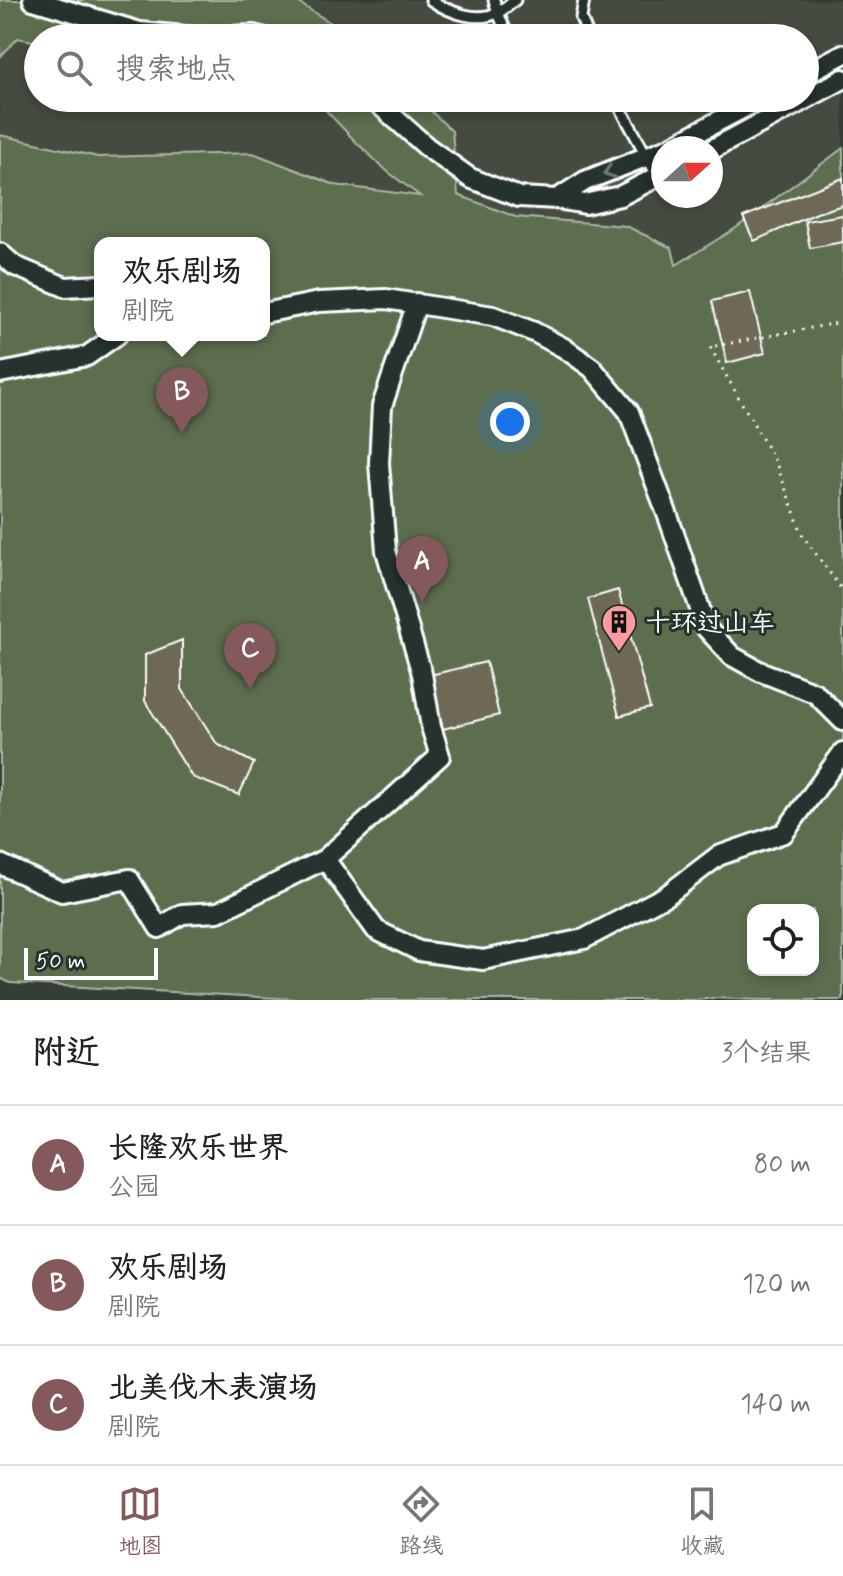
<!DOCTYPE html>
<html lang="zh">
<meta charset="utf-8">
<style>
:root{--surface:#fff;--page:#f6f6f6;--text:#222;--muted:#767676;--line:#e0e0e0;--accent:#85585c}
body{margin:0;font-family:Mynerve,"LXGW WenKai TC",sans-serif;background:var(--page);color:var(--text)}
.controls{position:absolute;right:24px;bottom:24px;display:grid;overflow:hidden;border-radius:16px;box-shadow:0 4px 12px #0003}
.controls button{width:72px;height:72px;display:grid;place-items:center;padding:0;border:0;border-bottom:2px solid var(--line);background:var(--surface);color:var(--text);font:40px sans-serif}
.compass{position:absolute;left:651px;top:136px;width:72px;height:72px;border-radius:50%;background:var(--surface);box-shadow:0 4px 12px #0003;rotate:69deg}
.scale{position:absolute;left:24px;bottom:20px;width:134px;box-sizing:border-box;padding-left:8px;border:4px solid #fff;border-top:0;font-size:22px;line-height:28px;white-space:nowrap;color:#fff;-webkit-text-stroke:6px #26332d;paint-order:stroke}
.you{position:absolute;left:510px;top:422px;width:28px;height:28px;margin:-20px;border:6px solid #fff;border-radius:50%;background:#1a73e8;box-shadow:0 0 0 12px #1a73e833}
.badge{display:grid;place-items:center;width:52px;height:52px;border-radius:50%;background:var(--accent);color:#fff;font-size:26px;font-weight:700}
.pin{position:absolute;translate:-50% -66px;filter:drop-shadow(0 2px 4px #0008)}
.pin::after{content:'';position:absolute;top:42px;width:28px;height:24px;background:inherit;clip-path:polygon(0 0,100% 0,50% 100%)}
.popup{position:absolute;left:94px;top:237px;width:176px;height:104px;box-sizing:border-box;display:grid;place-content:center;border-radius:16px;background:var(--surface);filter:drop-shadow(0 2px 6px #0005);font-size:26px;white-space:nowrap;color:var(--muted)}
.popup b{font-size:30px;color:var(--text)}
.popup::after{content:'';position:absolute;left:50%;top:100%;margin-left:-16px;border:16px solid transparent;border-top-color:var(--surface)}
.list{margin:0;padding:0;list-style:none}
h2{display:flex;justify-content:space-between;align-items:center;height:104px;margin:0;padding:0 32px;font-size:34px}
h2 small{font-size:26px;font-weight:400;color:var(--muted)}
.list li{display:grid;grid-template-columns:52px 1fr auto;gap:24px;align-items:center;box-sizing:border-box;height:120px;padding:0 32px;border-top:2px solid var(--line)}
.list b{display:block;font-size:30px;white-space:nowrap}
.list p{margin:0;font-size:26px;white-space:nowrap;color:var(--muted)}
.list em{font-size:26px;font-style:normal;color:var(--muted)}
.icon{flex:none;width:44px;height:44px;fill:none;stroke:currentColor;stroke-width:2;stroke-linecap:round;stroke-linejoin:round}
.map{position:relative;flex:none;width:843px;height:1000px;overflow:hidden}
.search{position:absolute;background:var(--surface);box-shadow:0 4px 12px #0003;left:24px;right:24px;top:24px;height:88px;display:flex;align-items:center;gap:20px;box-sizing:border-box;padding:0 28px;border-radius:44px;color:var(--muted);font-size:30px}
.sheet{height:464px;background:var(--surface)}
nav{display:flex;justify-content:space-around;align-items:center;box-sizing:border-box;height:112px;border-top:2px solid var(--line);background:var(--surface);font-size:22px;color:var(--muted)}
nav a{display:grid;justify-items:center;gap:4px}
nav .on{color:var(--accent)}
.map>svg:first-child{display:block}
.built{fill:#454b3f;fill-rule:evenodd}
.green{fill:#5d6e50;stroke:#aeb6a8;stroke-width:2;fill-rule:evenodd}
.building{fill:#6d6956;stroke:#fff;stroke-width:2}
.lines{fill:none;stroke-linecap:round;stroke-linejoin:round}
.lane-casing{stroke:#fff;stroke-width:15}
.street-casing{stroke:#fff;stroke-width:24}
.path{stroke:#fff;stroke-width:3;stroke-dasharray:2 6;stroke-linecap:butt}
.lane{stroke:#26332d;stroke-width:9}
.street{stroke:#26332d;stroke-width:18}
.oneway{stroke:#727a76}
.labels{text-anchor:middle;stroke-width:6;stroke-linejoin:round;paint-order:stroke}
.poi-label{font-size:26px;fill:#fff;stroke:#26332d;text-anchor:start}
</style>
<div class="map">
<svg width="843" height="1000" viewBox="0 0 843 1000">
<rect width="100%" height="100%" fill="#343e35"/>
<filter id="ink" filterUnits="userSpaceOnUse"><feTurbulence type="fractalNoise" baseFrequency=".0125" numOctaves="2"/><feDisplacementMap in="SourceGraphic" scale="16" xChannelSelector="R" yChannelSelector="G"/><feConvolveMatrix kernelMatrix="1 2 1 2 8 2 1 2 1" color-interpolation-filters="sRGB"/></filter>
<g filter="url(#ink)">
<path class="built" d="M0,0H843V148L736,228L628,294L253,153L98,157L0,135ZM38,38H805V98H38ZM663,148H711V196H663Z"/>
<path class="green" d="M0,0H294L355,38H38V42L18,38L0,57Z
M314,98H417L452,131L458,195L516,217L626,226L672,248L676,265L736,228L843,148V1000H758L714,998L698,1000H313L10,983L0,978V135L98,157L253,153L335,185L420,196L388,172L356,142ZM100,243H264V335H100ZM753,910H813V970H753Z"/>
<path class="building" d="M843,178V205L817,213L754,241L743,217Z
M843,215V242L810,248L805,221Z
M750,292L765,353L727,363L712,301Z
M618,590L650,708L619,716L588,599Z
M182,640V689L217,744L254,763L239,795L192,777L145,701V655Z
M486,662L499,715L443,729L430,675Z"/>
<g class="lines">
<g class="lane-casing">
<path id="lane" d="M431,0C450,13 478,23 499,12C505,9 510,4 515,0
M494,0L498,13L509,38
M584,0L581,18L589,38
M538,98L541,104L576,106L603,98
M615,98L658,177"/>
</g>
<g class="street-casing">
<path id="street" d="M33,0L140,32L197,37L253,35L265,38
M805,74L843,54
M372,98L427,147L470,178L519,197L557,199L585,204L620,196L663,174
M668,148L762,98
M711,150L843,79
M557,199L585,181L663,150
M0,253L15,266L65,287L100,285
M264,313L319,302L386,299L493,316L534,332L564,348L592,368L629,412L669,519L707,629L732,656L759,671L815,693L843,721
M0,373L87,356L117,335
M325,859L376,930L419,951L483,960L584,939L667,895L718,856L784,833L843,752
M0,864L62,892L129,879L159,928L182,914L218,912L325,859L440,756L431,727L422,674L386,551L379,463L382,406L417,303"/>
</g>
<path class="path" d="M843,322L710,347L776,463L803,536L843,591"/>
<use href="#lane" class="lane"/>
<use href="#street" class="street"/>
</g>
<defs><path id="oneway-chevron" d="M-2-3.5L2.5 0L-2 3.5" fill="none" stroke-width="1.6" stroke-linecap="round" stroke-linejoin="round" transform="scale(2)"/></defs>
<use class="oneway" href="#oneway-chevron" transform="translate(609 172) rotate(160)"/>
</g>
<defs>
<g id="building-pin" transform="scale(1.8)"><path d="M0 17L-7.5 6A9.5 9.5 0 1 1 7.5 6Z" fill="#ff9aa2" stroke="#26332d"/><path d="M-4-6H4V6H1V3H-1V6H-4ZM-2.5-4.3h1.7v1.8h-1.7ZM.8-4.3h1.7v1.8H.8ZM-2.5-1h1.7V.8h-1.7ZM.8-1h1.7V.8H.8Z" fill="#111"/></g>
</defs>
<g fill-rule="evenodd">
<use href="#building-pin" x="619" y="622"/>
</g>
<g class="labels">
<g class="poi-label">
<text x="645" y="631">十环过山车</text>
</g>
</g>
</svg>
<div class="controls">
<button><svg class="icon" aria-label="locate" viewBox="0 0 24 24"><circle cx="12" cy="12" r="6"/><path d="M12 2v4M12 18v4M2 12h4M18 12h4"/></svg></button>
</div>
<svg class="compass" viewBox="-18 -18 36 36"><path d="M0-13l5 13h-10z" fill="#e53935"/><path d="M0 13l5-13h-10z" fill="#767676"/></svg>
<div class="scale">50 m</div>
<div class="you"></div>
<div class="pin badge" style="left:422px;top:602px">A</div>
<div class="pin badge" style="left:182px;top:433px">B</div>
<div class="popup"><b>欢乐剧场</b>剧院</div>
<div class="pin badge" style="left:250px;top:689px">C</div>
<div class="search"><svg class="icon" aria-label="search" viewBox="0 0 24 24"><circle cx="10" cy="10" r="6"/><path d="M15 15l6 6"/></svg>搜索地点</div>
</div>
<section class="sheet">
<h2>附近<small>3个结果</small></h2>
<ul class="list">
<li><span class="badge">A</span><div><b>长隆欢乐世界</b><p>公园</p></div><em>80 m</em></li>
<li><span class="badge">B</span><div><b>欢乐剧场</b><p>剧院</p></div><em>120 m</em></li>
<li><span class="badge">C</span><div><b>北美伐木表演场</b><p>剧院</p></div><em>140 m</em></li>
</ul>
</section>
<nav>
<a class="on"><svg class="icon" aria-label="map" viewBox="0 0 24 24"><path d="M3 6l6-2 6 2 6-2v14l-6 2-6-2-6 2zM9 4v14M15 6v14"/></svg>地图</a>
<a><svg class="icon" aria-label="directions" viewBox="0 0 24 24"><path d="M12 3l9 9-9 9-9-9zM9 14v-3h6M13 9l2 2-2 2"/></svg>路线</a>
<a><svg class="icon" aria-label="saved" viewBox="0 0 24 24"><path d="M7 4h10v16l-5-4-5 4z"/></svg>收藏</a>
</nav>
